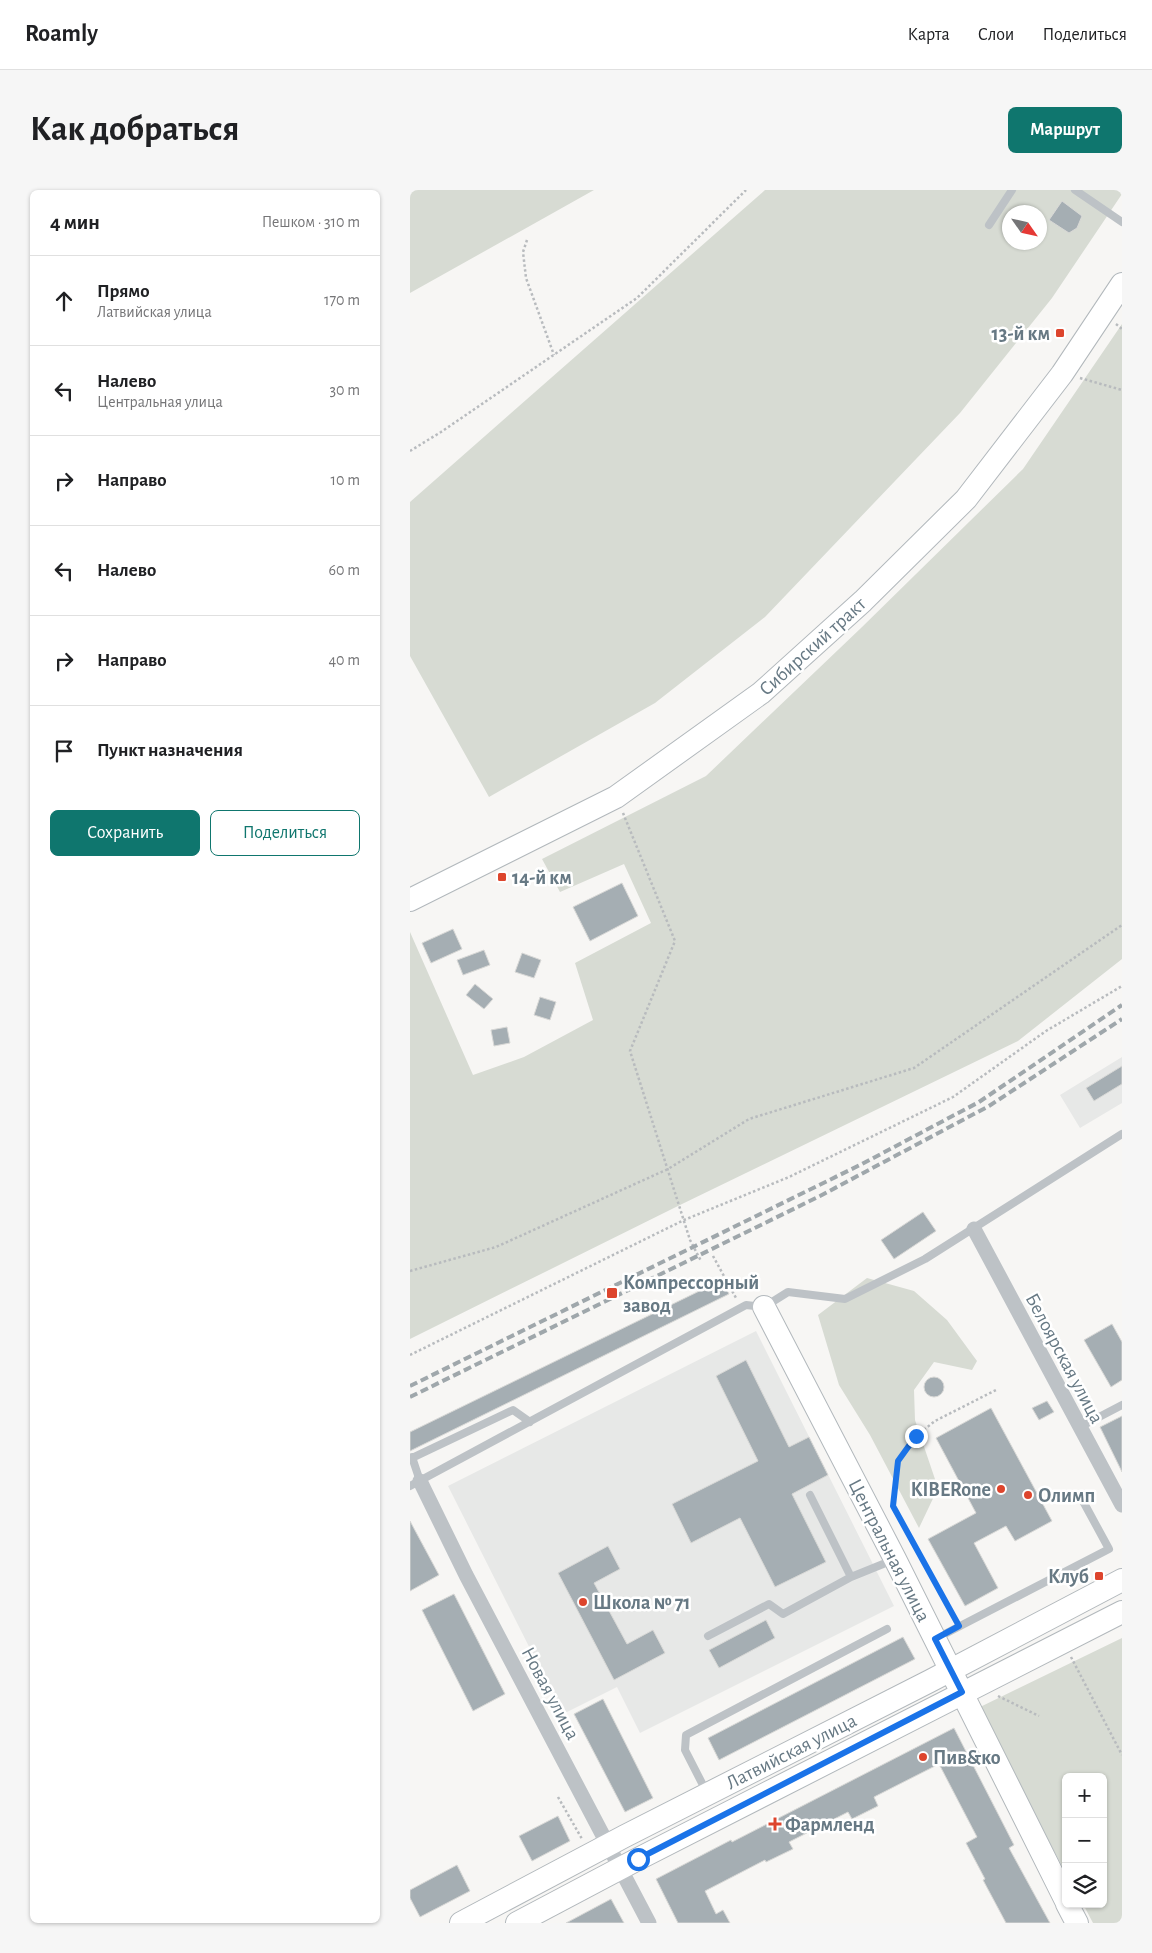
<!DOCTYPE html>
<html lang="ru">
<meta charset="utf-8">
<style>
:root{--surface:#fff;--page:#f6f6f6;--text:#202124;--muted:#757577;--line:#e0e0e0;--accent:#0f766e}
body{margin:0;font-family:"Alegreya Sans",sans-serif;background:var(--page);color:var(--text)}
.controls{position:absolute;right:15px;bottom:15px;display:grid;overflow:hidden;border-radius:8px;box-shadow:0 1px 4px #0004}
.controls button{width:45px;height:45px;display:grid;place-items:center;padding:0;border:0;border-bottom:1px solid var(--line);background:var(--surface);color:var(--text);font:25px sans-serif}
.compass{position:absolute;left:592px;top:15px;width:45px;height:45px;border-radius:50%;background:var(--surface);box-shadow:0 1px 4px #0004;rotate:124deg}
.stop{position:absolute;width:15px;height:15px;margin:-11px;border:4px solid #1a73e8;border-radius:50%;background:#fff}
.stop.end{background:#1a73e8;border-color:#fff;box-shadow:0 1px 5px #0008}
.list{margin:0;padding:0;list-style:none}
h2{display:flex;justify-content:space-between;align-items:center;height:65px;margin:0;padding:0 20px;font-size:21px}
h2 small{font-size:16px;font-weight:400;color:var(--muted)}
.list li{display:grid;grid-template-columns:32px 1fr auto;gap:15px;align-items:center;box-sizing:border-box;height:90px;padding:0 20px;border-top:1px solid var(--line)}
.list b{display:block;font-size:19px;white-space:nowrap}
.list p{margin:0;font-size:16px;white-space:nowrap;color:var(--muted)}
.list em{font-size:16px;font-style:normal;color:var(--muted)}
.actions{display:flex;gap:10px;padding:15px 20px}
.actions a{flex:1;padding:11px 0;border:1px solid var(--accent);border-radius:8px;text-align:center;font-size:18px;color:var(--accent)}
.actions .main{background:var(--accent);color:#fff}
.icon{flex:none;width:28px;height:28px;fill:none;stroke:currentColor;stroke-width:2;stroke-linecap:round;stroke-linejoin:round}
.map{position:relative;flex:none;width:712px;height:1733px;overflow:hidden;border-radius:8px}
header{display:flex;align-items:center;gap:30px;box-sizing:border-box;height:70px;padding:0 25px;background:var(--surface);border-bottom:1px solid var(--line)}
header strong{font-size:24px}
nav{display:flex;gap:28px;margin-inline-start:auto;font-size:18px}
.intro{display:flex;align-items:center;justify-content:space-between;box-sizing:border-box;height:120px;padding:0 30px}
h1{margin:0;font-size:35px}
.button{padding:12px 22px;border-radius:8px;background:var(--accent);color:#fff;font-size:18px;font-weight:700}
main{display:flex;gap:30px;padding:0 30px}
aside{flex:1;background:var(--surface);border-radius:8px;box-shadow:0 1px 4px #0004}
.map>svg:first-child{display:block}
.built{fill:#e7e8e7}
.green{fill:#d7dbd3;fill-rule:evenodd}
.building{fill:#a5aeb3;stroke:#d8d8d6}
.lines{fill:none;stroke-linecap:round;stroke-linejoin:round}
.secondary-casing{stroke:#b2b8bc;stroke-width:24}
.path{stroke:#b8bbbe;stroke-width:2.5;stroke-dasharray:2.5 2.5;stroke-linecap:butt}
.lane{stroke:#bdc2c6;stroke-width:8}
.street{stroke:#bdc2c6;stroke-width:15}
.secondary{stroke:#fff;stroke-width:22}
.rail{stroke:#9fa7ab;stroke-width:4;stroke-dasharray:8 4;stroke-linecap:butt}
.route{stroke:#1a73e8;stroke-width:6}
.poi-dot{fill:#dd452d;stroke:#fff;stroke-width:2}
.labels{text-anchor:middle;stroke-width:5;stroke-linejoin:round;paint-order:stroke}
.poi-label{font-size:20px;font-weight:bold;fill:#677984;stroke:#fff;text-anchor:start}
.street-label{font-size:20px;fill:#677984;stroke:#fff}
</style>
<header>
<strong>Roamly</strong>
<nav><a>Карта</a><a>Слои</a><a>Поделиться</a></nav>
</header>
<div class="intro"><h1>Как добраться</h1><a class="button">Маршрут</a></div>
<main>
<aside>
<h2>4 мин<small>Пешком · 310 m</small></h2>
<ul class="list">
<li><svg class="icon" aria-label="ahead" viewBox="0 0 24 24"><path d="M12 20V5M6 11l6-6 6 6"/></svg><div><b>Прямо</b><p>Латвийская улица</p></div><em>170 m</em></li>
<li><svg class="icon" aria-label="left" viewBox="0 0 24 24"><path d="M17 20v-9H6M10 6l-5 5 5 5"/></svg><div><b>Налево</b><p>Центральная улица</p></div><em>30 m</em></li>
<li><svg class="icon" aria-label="right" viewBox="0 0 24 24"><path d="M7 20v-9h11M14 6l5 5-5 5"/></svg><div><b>Направо</b></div><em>10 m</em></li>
<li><svg class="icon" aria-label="left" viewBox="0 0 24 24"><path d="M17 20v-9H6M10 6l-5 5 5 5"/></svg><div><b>Налево</b></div><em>60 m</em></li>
<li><svg class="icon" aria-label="right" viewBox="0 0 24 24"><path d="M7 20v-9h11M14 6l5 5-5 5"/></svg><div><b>Направо</b></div><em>40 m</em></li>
<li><svg class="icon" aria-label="arrive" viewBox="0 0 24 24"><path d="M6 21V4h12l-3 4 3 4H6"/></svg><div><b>Пункт назначения</b></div></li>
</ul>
<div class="actions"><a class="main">Сохранить</a><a>Поделиться</a></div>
</aside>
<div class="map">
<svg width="712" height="1733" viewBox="0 0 712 1733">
<rect width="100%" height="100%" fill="#f7f6f4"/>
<path class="built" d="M712,867V913L670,938L650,905Z
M346,1141L484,1416L230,1543L207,1497L153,1524L38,1296Z"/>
<path class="green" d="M0,0H184L0,103Z
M355,0H712V4L642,108L550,223L355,427L245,513L79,607L0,466V312ZM600,22H630V52H600Z
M712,134V769L608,851L270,1015L0,1149V742L63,885L114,867L183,830L165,773L241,733L214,674L150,702L132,669L296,586L451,438L613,279Z
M457,1088L504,1101L537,1130L567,1171L562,1180L524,1172L504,1200L505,1230L528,1298L509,1338L460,1245L429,1195L408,1125Z
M712,1448V1733H683L673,1714H693V1587H656V1683L566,1519Z"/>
<path class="building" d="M652,11L672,26L667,38L659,43L639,30Z
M212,693L228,726L180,751L163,717Z
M43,739L52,759L21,773L12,753Z
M74,760L80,775L53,785L47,770Z
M112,763L131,770L124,788L105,782Z
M65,794L83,809L74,819L56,805Z
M130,807L146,812L140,830L124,825Z
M97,837L100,853L84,856L81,840Z
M712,876V894L684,911L676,898Z
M513,1022L526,1041L484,1069L471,1050Z
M312,1090L319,1104L0,1261V1242Z
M702,1134L712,1152V1190L701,1197L674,1150Z
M336,1170L379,1257L399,1247L418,1285L382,1304L416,1372L365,1397L330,1328L281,1353L262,1314L348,1271L306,1186Z
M514 1197a10 10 0 1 1 20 0a10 10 0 1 1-20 0Z
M637,1211L644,1222L629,1230L622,1218Z
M581,1218L642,1331L605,1351L596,1336L564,1353L588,1398L555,1416L518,1349L566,1323L526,1248Z
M712,1226V1282L690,1237Z
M0,1331L29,1385L0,1401Z
M198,1356L210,1379L184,1393L217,1454L243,1440L255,1463L204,1490L148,1383Z
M44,1404L95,1504L63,1521L12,1420Z
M356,1430L365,1448L309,1478L299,1460Z
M493,1447L505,1469L309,1570L298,1548Z
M193,1509L243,1608L215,1622L164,1524Z
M544,1538L604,1655L599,1658L640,1733H596L573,1690L575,1689L556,1653L567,1647L529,1574L464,1607L468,1616L442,1629L438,1622L379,1652L383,1659L356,1672L355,1670L295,1701L306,1724L313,1720L320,1733H268L246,1689L321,1650L322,1652Z
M148,1626L160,1651L122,1671L109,1646Z
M47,1675L60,1701L10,1727L0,1708V1700Z
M201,1709L214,1733H156Z"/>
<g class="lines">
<g class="secondary-casing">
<path id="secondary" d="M0,710L206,607L351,503L453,411L556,309L652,184L712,94
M354,1117L485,1369L656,1711
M657,1714L667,1733
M51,1733L215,1646L520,1491L712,1390
M107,1733L228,1669L712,1422"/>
</g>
<path class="path" d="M117,50L113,62L116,88L144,165
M706,134L712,139
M670,188L712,200
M0,261L31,242L227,108L336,0
M213,623L265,751L220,861L280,1050L291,1071
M303,1066L326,1108
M0,1081L86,1057L258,979L339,929L504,878L712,735
M0,1165L274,1030L379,987L543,907L636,841L712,796
M545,1429L483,1316L488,1271L506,1246L525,1231L586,1200
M661,1467L712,1565
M588,1506L629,1526
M148,1607L172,1649"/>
<path class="lane" d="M665,0L712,32
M579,35L602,0
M670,1237L712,1215
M2,1267L10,1291
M0,1269L103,1220L120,1232
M0,1296L336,1115L354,1117L378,1102L435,1109L515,1069L712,944
M400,1305L441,1387
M298,1446L359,1414L373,1424L441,1387L483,1370
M527,1448L699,1359L674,1313
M296,1601L275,1560L276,1545L477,1439"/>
<path class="street" d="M564,1039L712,1315
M10,1291L56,1385L239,1733"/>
<use href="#secondary" class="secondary"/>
<path class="rail" d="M0,1196L452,974L569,912L712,815
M0,1207L410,1006L579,916L712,829"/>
</g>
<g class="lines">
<path class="route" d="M228,1669L552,1502L525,1449L549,1436L483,1316L488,1271L506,1246"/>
</g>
<g class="poi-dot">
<rect x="645" y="138" width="10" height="10" rx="2.5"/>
<rect x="87" y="682" width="10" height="10" rx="2.5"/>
<rect x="196" y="1097" width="12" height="12" rx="2.5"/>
<circle cx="591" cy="1299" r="5"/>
<circle cx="618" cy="1305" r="5"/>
<rect x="684" y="1381" width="10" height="10" rx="2.5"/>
<circle cx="173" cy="1412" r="5"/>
<circle cx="513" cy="1567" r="5"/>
<path d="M362.5 1626.5h5v5h5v5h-5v5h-5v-5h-5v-5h5z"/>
</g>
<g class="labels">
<g class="poi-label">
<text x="640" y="150" text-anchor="end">13-й км</text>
<text x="102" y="694">14-й км</text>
<text x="213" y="1099">Компрессорный<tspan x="213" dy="23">завод</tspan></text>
<text x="581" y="1306" text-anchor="end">KIBERone</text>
<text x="628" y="1312">Олимп</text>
<text x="679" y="1393" text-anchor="end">Клуб</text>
<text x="183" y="1419">Школа № 71</text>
<text x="523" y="1574">Пив&amp;ко</text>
<text x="375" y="1641">Фармленд</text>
</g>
<g class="street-label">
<text transform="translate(402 456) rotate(-42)" y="7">Сибирский тракт</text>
<text transform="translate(655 1168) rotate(62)" y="7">Белоярская улица</text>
<text transform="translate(480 1360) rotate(63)" y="7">Центральная улица</text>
<text transform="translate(141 1503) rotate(62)" y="7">Новая улица</text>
<text transform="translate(381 1561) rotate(-27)" y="7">Латвийская улица</text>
</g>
</g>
</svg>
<div class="controls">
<button>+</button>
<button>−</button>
<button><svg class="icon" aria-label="layers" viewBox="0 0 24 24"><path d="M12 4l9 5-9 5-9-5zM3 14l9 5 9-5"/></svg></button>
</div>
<svg class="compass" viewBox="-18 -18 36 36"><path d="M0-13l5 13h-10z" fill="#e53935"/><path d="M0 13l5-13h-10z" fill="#757577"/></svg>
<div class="stop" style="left:228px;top:1669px"></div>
<div class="stop end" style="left:506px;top:1246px"></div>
</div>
</main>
